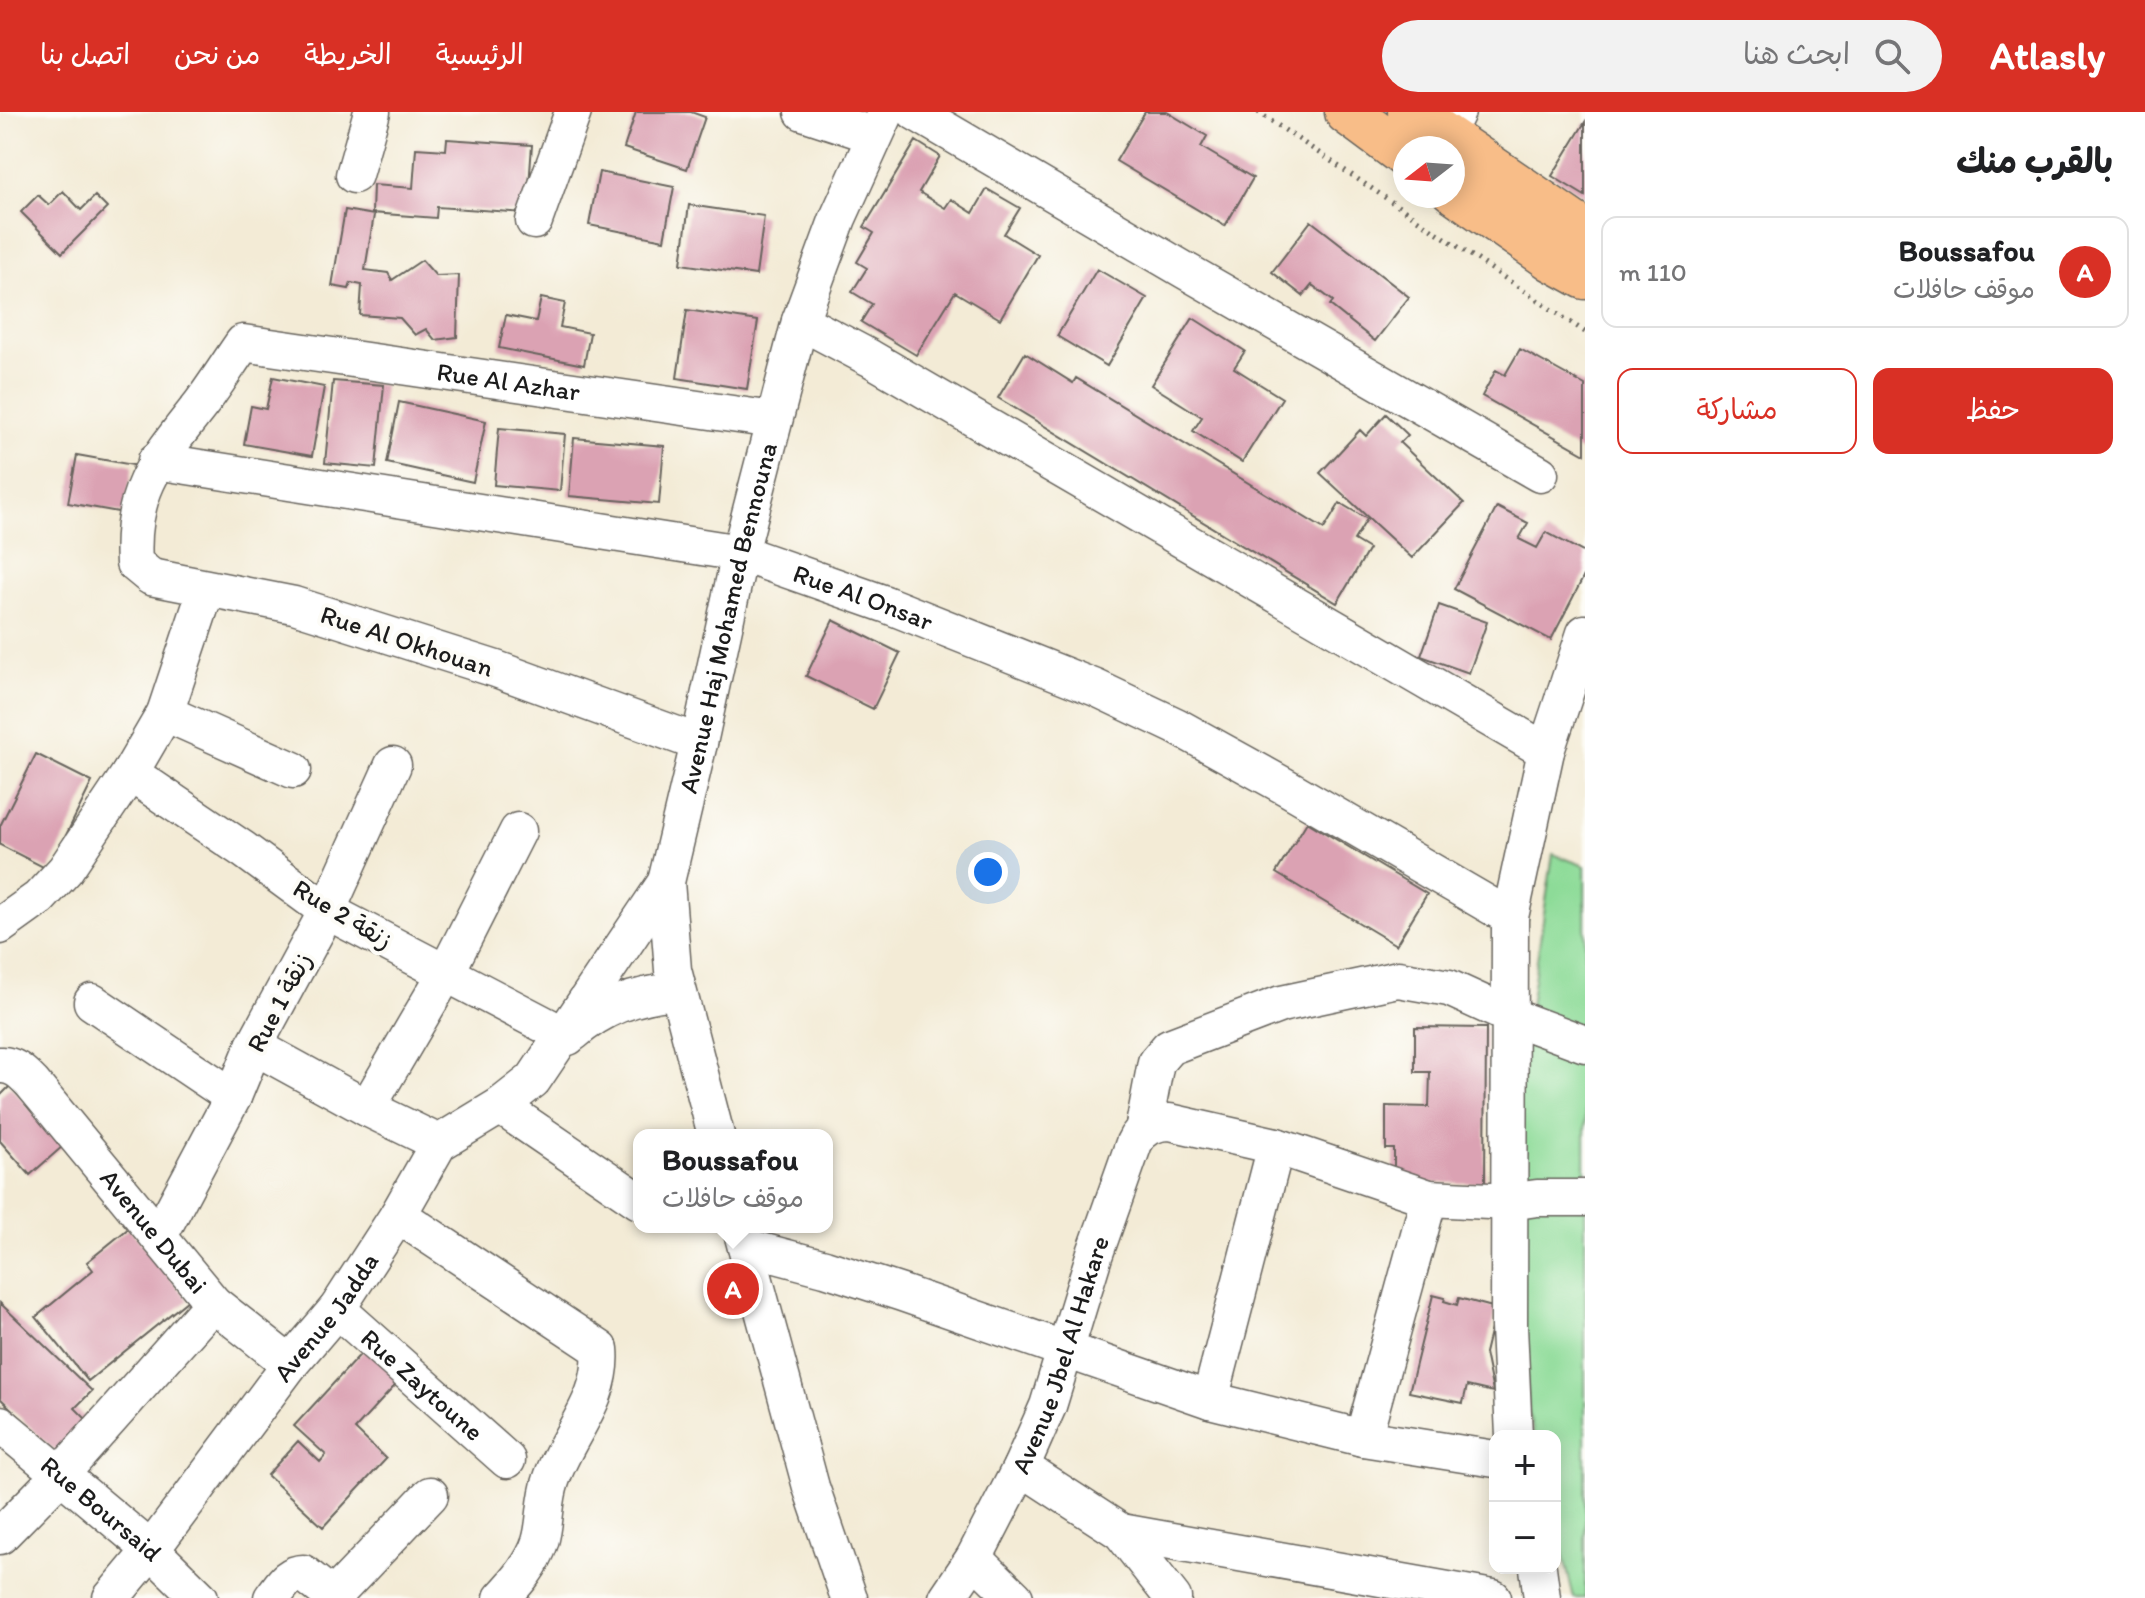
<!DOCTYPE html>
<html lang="ar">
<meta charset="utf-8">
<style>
:root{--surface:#fff;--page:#f2f2f2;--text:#202124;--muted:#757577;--line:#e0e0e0;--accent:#d93025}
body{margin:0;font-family:Itim,"Playpen Sans Arabic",sans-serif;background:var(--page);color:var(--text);direction:rtl}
.controls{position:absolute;right:24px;bottom:24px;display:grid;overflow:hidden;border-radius:16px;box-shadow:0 4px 20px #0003}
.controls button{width:72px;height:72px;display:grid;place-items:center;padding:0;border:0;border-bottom:2px solid var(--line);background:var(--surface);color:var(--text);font:40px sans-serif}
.compass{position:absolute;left:1393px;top:24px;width:72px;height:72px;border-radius:50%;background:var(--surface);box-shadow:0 4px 20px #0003;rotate:253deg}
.you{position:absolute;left:988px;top:760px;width:28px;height:28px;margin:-20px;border:6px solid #fff;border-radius:50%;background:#1a73e8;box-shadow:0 0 0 12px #1a73e833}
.badge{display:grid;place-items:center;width:52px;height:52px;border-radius:50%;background:var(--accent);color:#fff;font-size:26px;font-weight:700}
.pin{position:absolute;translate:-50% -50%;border:4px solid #fff;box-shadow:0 2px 8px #0006}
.popup{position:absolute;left:633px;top:1017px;width:200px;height:104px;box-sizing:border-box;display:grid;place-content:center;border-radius:16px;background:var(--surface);filter:drop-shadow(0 2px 6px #0005);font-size:26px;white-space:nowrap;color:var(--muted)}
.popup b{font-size:30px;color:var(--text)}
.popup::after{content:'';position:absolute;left:50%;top:100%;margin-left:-16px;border:16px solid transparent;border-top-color:var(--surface)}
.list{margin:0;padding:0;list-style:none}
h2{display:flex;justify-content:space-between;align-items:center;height:104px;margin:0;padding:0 32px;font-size:34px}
h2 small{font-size:26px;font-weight:400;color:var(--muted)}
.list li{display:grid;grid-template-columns:52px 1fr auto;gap:24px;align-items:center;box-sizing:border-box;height:112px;margin:0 16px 16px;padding:0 16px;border:2px solid var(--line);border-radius:16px}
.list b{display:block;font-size:30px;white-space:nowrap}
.list p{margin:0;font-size:26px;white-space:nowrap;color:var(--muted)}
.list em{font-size:26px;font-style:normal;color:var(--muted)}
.actions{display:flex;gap:16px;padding:24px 32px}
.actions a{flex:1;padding:18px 0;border:2px solid var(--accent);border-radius:16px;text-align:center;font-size:28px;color:var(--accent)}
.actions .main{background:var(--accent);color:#fff}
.icon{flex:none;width:44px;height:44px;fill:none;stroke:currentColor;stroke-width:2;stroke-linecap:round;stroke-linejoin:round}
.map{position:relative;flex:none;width:1585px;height:1486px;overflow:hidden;direction:ltr}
header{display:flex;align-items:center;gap:48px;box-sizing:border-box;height:112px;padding:0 40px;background:var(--accent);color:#fff}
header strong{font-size:38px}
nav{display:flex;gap:44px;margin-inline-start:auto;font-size:28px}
.search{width:560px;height:72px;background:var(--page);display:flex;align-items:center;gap:20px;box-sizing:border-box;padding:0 28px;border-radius:44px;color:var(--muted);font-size:30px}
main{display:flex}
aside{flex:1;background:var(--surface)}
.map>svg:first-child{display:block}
.green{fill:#8ddb98;stroke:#547c5a;stroke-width:2}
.building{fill:#dba2b3}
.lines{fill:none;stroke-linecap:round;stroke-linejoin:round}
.minor-casing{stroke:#67645d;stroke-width:39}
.major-casing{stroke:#67645d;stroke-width:47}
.path{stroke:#67645d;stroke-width:5;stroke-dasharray:2 6;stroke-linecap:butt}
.minor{stroke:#fff;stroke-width:36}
.major{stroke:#f8bd88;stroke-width:44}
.labels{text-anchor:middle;stroke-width:8;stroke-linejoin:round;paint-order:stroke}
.street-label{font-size:26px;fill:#1c1c1c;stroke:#fdfcf7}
</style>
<header>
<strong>Atlasly</strong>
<div class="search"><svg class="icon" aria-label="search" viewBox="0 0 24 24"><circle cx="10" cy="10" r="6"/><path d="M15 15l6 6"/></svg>ابحث هنا</div>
<nav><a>الرئيسية</a><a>الخريطة</a><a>من نحن</a><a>اتصل بنا</a></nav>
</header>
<main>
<aside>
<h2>بالقرب منك<small></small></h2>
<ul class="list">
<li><span class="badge">A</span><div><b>Boussafou</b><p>موقف حافلات</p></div><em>110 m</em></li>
</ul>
<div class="actions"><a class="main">حفظ</a><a>مشاركة</a></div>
</aside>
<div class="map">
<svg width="1585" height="1486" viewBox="0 0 1585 1486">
<rect width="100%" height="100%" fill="#fdfcf7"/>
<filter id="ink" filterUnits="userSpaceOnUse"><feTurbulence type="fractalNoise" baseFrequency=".0125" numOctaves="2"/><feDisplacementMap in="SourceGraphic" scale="16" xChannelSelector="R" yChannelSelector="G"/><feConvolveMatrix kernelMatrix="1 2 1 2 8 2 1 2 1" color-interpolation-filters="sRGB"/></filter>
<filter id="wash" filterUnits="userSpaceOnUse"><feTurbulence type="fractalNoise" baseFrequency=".006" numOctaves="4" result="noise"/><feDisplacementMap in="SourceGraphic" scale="32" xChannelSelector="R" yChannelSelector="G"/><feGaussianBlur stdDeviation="1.8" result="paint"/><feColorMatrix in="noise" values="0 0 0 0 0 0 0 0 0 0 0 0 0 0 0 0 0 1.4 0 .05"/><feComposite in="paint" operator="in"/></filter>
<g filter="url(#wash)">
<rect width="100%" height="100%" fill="#f3ebd6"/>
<path class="green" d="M1553,742L1585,754V1486H1574L1555,1409V1324H1534L1529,1302L1511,1019Z"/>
<g id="blocks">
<path class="building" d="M636,0H691L705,5L687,57L624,36Z
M1145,0H1167L1207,24L1201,35L1253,66L1225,114L1116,49Z
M1585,10V84L1552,64Z
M447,27L532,33L527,101L437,95L436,106L372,101L373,73L413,76L416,36L446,38Z
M916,29L940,44L919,80L945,96L951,87L973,101L987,77L1020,96L1004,122L1038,143L1000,207L955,180L916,243L861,210L872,192L852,180L867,156L857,150L874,121L864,115Z
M599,60L674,75L664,128L589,113Z
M63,79L81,98L95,84L107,96L62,141L21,100L38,83L49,93Z
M689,93L764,104L756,163L681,152Z
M345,98L374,103L365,158L388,161L392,168L422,148L436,164L459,163L457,225L435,228L426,217L415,223L400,206L360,203L362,173L351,171L349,177L332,174Z
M1311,109L1409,185L1375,229L1330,193L1333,189L1312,173L1303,184L1272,160Z
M1097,157L1147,186L1107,254L1057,224Z
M541,186L565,191L560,215L590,221L584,253L499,236L506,203L536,209Z
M687,198L758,209L747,277L677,266Z
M1193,206L1245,239L1234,256L1282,286L1242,350L1193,319L1202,305L1151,273Z
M1520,237L1585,273V342L1482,284L1496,258L1505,263Z
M1025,241L1073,271L1076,266L1324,417L1340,391L1367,407L1354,428L1369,437L1337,491L998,286Z
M273,265L324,275L312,344L244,332L251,294L266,297Z
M333,269L384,273L376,356L325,351Z
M399,290L486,309L473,370L387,351Z
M1386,302L1408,323L1400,331L1464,391L1412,446L1320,361L1360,318L1366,324Z
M499,316L565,322L560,379L494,373Z
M574,326L664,334L659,392L569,384Z
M77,343L133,353L124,401L68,391Z
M1497,395L1528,411L1519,427L1537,436L1546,420L1585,441V462L1551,528L1454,477Z
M1439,493L1487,510L1469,561L1421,544Z
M833,508L900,541L873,597L806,564Z
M36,642L92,670L49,758L0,733V714Z
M1307,710L1427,782L1396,833L1276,761Z
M1415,915L1486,916L1485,1071H1394V1037H1386V994L1429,995L1430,960H1415Z
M10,974L63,1034L30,1063L0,1029V984Z
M129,1116L188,1188L88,1269L36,1205L93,1158L87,1150Z
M1433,1183L1445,1186L1444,1189L1457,1193L1459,1186L1496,1196L1485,1241L1493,1280L1467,1274L1463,1291L1409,1280Z
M0,1191L92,1279L75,1296L87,1308L56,1340L0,1286Z
M368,1234L402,1266L355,1317L386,1347L323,1415L267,1363L298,1329L320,1350L326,1343L294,1314Z"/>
</g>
</g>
<g filter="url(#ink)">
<use href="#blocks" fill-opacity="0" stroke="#67645d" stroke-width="2"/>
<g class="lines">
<g class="minor-casing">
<g id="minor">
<path d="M803,0L873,23"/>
<path d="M915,0L1186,159L1540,362"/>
<path d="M1445,25L1457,0"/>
<path d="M354,63L372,0"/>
<path d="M534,109L573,0"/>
<path d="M800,209L870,246L1546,639"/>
<path id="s1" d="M156,349L740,441L885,492L1096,576L1176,614L1288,676L1510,805"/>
<path d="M165,601L293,658"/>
<path id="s2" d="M699,631L496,557L294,493L151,465L134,451C129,377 158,347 201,292C216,272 229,251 243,231L773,308"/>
<path d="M130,661L244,738L327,799L568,925"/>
<path d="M0,814L39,786L65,758L130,661L165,601L206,478"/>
<path d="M92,890L233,985"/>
<path d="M573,921C602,895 639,882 677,879"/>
<path d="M254,934L367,996L439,1031"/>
<path id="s3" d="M0,953C14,952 23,962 32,971L213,1191L290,1252"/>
<path d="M500,994L639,1089"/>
<path d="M367,996L446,861L518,719"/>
<path d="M1143,1019L1156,950L1169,935L1281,892L1398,867L1449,876L1510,904L1585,932"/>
<path id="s4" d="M716,1023L673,858L666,770L699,631L740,441L800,209L838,106L886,0"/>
<path d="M398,1103L600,1237C605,1288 565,1324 551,1369C544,1388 546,1411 540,1430C533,1452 517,1470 502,1486"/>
<path d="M741,1117L811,1375L849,1486"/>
<path d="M159,1124L233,985L254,934L327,799L393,653"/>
<path d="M746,1135L825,1156L902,1181L1210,1288L1363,1326L1495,1347"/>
<path id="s5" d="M337,1197L507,1348"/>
<path d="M1210,1288L1276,1034"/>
<path id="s6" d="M0,1312L151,1438L200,1486"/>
<path d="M1514,1324L1509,1215L1510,805L1546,639L1585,521"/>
<path d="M1363,1326L1429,1086"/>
<path d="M1021,1355L1121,1420L1173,1486"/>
<path d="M1121,1420L1493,1486"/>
<path d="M0,1424L60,1363L213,1191"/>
<path d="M974,1446L1015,1486"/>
<path d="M1538,1456L1542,1486"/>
<path id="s7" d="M111,1486L151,1438L290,1252L337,1197L398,1103L439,1031L500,994L533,968L666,770"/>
<path d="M272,1486C281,1475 287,1461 303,1461L333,1485L430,1383"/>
<path id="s8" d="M947,1486L974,1446L1021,1355L1048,1294L1094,1144L1134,1031C1141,1016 1154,1010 1170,1010L1276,1034L1429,1086L1509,1090L1537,1086H1585"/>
</g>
</g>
<g class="major-casing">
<path id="major" d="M1347,0L1405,43
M1410,0L1585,120
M1453,78L1552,147L1585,165"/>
</g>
<path class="path" d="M1258,0L1585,220"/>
<use href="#minor" class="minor"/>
<use href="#major" class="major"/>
</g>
</g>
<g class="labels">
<g class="street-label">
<text dy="9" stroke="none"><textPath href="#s2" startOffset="1116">Rue Al Azhar</textPath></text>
<text dy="9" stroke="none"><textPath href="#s1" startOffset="722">Rue Al Onsar</textPath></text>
<text dy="9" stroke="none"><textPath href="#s4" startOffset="530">Avenue Haj Mohamed Bennouna</textPath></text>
<text transform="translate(407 529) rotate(18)" y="9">Rue Al Okhouan</text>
<text transform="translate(343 802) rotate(31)" y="9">Rue 2 زنقة</text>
<text transform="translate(279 890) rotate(-62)" y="9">Rue 1 زنقة</text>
<text dy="9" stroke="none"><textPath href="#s3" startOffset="230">Avenue Dubai</textPath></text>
<text dy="9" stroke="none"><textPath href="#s7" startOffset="354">Avenue Jadda</textPath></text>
<text dy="9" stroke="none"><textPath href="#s8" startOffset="270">Avenue Jbel Al Hakare</textPath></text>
<text dy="9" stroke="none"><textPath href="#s5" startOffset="114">Rue Zaytoune</textPath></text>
<text dy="9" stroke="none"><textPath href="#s6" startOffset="132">Rue Boursaid</textPath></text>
</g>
</g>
</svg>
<div class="controls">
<button>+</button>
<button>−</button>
</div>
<svg class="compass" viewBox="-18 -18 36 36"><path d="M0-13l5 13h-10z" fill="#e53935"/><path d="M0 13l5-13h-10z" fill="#757577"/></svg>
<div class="you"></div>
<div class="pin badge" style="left:733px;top:1177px">A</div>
<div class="popup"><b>Boussafou</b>موقف حافلات</div>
</div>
</main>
